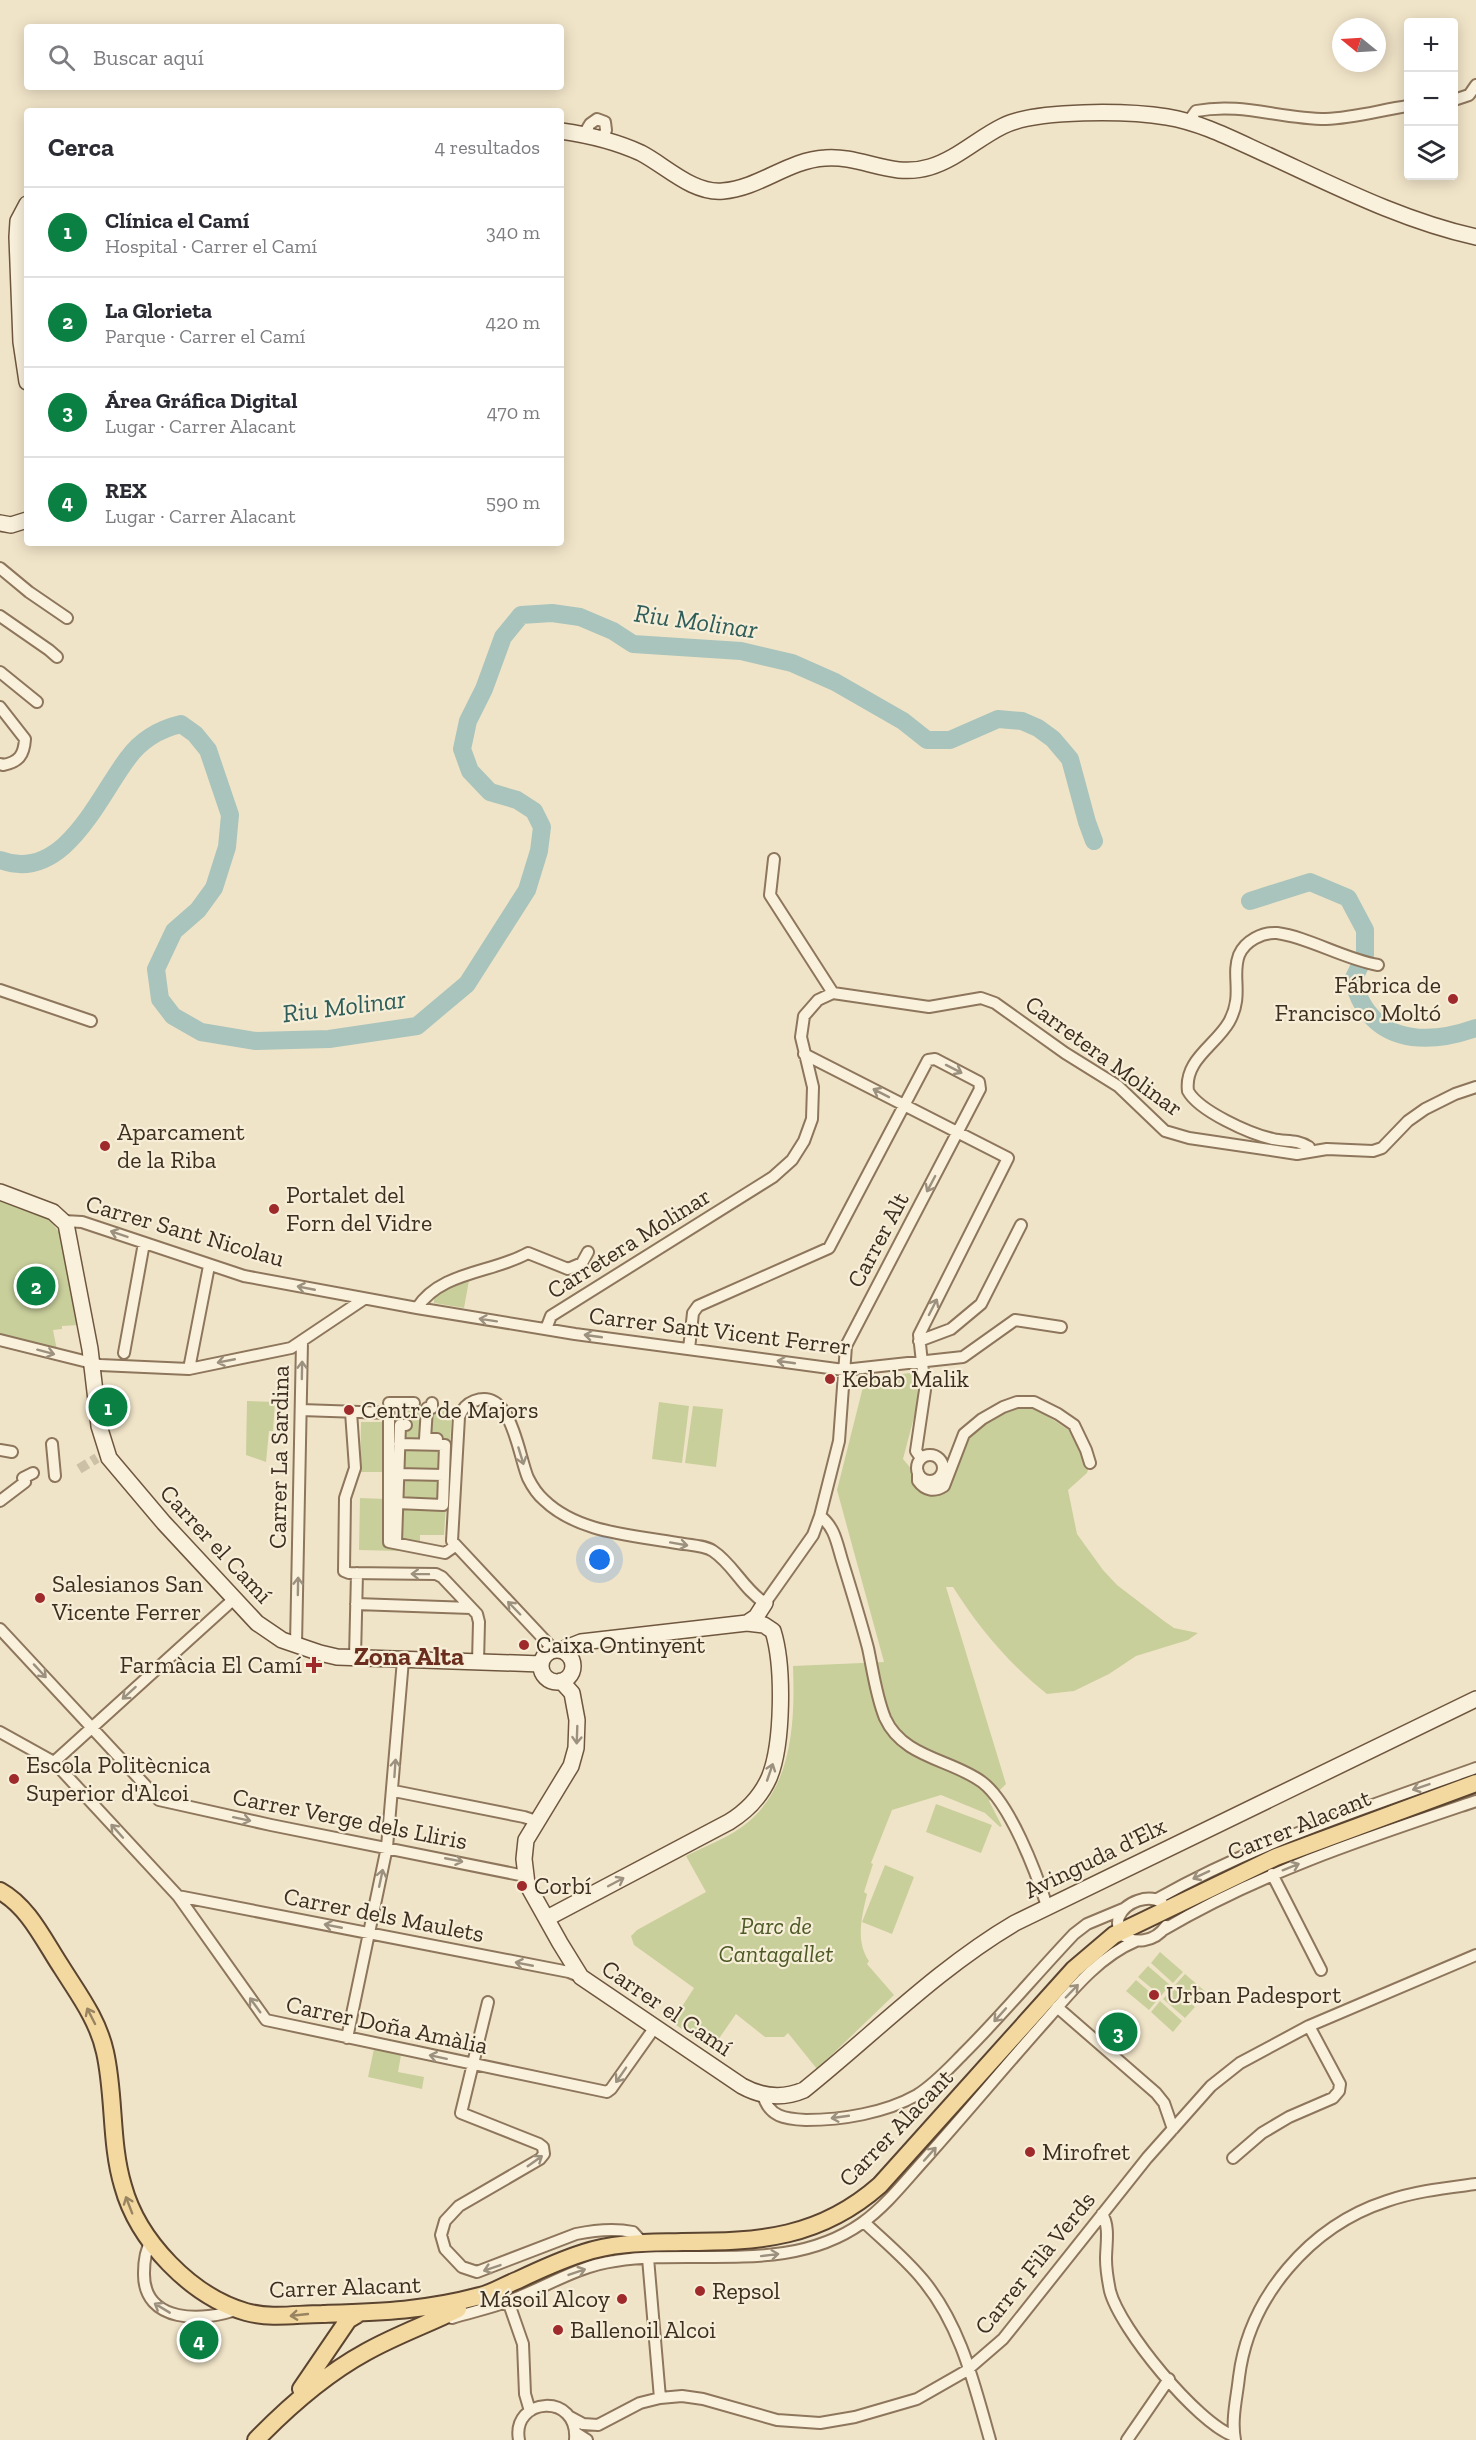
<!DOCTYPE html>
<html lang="es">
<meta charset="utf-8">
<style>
:root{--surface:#fff;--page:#f2f2f3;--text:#2b2b33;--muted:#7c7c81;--line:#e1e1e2;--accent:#0b8043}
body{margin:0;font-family:"Zilla Slab",serif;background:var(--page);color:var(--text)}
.controls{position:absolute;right:18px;top:18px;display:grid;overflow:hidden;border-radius:6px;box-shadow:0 3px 15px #0003}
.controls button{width:54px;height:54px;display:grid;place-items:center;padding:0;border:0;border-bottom:2px solid var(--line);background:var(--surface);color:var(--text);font:30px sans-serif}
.compass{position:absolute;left:1332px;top:18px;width:54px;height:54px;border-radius:50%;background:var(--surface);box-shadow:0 3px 15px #0003;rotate:288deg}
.you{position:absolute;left:600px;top:1560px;width:21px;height:21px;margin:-15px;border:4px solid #fff;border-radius:50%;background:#1a73e8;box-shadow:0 0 0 9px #1a73e833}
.badge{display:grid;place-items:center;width:39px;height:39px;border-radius:50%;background:var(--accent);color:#fff;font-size:20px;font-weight:700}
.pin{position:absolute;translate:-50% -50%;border:3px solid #fff;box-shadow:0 2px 6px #0006}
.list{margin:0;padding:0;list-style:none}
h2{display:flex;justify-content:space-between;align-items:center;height:78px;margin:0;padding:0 24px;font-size:26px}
h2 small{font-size:20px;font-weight:400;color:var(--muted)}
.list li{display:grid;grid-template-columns:39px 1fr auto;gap:18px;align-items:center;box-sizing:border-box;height:90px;padding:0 24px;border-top:2px solid var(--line)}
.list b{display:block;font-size:22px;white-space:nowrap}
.list p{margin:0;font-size:20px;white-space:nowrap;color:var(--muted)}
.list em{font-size:20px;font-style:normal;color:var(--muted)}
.icon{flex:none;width:33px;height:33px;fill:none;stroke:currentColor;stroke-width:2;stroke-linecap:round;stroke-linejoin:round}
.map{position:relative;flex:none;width:1476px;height:2440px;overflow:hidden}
.search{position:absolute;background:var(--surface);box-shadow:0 3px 15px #0003;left:24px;top:24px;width:540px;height:66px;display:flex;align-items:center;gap:15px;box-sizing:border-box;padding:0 21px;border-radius:6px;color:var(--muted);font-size:22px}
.panel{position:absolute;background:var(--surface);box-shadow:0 3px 15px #0003;left:24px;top:108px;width:540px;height:438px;border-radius:6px}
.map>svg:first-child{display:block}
.green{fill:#c9cf9b}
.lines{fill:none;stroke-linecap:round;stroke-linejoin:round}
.river{stroke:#a9c4bc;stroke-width:18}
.street-tunnel{stroke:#ccc0a6;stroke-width:10;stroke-dasharray:10 5;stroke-linecap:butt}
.street-casing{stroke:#8d765c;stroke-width:14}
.secondary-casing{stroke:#6f573f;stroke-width:18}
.primary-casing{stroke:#5b4430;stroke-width:20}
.street{stroke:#faf1dc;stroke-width:10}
.secondary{stroke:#faf1dc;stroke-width:15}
.primary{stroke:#f3d9a0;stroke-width:16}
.oneway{stroke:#9c907e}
.oneway2{stroke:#988460}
.poi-dot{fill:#9e2a2b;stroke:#f7eed8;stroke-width:2}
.labels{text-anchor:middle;stroke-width:4.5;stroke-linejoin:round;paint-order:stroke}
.poi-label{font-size:24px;fill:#3d2e20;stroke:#f7eed8;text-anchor:start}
.street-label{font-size:24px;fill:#3d2e20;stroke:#f7eed8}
.park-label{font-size:24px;font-style:italic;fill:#4d5a26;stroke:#f7eed8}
.water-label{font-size:26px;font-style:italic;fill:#2f5d5a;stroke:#f7eed8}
.neighbourhood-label{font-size:26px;font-weight:bold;fill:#6b2e1e;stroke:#f7eed8}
</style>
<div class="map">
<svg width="1476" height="2440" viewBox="0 0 1476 2440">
<rect width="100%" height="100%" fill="#f0e4c8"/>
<path class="green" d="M0,1197L47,1217L60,1233L79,1325L62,1326V1329L53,1330L57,1350L0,1335Z
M470,1275L464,1308L434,1303V1293Z
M917,1372L918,1402L903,1459L924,1484L932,1487L942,1481L968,1431L1012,1406L1037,1409L1076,1435L1090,1463L1087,1473L1068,1490L1077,1534L1103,1570L1117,1585L1164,1621L1174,1628L1198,1633L1188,1640L1136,1656L1109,1674L1074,1691L1047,1694C1010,1665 978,1627 953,1587H946L1006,1784L989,1801L1002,1826L1000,1827L985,1813L941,1795L892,1810L871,1863L873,1864L864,1892L867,1894C862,1916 855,1941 869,1961L867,1964L894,1995L817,2069L788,2033L784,2037H765L736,2014L711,2050L672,2022L694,1988L634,1945L631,1936L637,1930L706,1892L686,1856C706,1846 730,1837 747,1823C793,1785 795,1721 793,1666L884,1662L837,1490L865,1379Z
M247,1401L275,1402L273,1431H269L266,1462L246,1455Z
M659,1402L689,1406L682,1463L652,1459Z
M693,1406L723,1409L716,1467L685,1463Z
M393,1410L452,1411L444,1535H420V1544L439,1552L359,1550L360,1498L386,1499L393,1535Z
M361,1422H387L386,1472H360Z
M936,1804L992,1825L981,1853L926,1832Z
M885,1865L914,1877L892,1934L862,1922Z
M1160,1952L1183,1972L1173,1983L1151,1963Z
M1148,1966L1170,1985L1161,1996L1138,1977Z
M1185,1974L1207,1993L1198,2004L1175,1985Z
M1136,1980L1158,1999L1149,2010L1126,1991Z
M1173,1988L1195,2007L1185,2018L1163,1999Z
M1160,2001L1182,2021L1173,2032L1151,2012Z
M374,2049L401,2055L398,2072L424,2077L422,2089L368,2077Z"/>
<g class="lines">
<path class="river" d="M0,860C64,884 98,797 128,758C141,740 160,729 181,724L195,734L208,750L230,815L227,847L214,888L198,910L174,931L156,969L160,999L173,1016L201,1032L256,1041L329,1039L417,1026L467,984L527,890L539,851L542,827L534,811L517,800L490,792L470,771L462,749L468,721L484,689L503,637L521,615L552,613L580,617L613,631L633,644L741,651L792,663L835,682L903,721L927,740H950L998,719L1022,721L1038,728L1053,739L1070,759L1087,822L1094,841
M1250,901L1310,882L1348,898L1365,930V955L1353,980C1369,1042 1422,1047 1476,1028"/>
<path class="street-tunnel" d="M79,1469L97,1458"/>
<g class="street-casing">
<path id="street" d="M1454,100L1469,95L1476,85
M1188,122L1196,111C1242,102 1280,119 1326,119C1353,118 1381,110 1408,106
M584,134L590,124L597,119L605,122L606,130L603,139
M0,568L29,592L67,618
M0,616L49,650L57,657
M0,672L37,702
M0,707L25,739C24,755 19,762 3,765L0,764
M774,859L770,895L833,993
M0,990L91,1021
M804,1054L1008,1158L919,1335L925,1390L916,1451L921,1458
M1310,1152L1309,1147C1297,1139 1285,1142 1273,1139C1250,1134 1199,1111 1188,1091C1184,1060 1215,1046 1229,1022C1244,995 1231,976 1239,955C1245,941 1262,932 1277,933C1308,937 1344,959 1378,965
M64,1221L82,1222L244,1276L417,1308L575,1334L844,1370L963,1357L1015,1320L1061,1327
M417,1308C441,1271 493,1273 528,1253L568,1269L582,1263L588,1252
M546,1329L551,1316L773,1177L792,1160L804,1141L812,1119L813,1087L801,1037L804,1016L818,1000L833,993L929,1007L981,998L995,1003L1065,1053L1118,1086L1165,1131L1189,1138L1297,1154L1327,1149L1373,1151L1382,1148L1408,1121L1425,1109L1455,1094L1476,1087
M0,1340L100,1365L189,1369L291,1348L364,1299
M919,1341L951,1329L981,1304L1021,1225
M689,1349L693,1313L698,1306L829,1248L928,1060L935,1059L979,1082L980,1089L846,1346L839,1441L820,1516L813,1535L765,1603
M124,1353L144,1243
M189,1369L209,1266
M389,1403H414
M432,1403V1408H427L425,1439H437
M301,1410L389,1413V1542L445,1553L455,1546
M351,1412L355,1468L345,1498L344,1571L349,1573L436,1574L442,1577L477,1614L479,1622L478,1662
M52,1444L55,1476
M0,1450L12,1452
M917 1468a13 13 0 1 1 26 0a13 13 0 1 1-26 0Z
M918,1472V1481C925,1491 935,1492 944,1486L964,1434L982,1419L1003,1407L1017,1402H1034L1058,1414L1074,1425L1086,1450L1090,1463
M398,1474L444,1475
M0,1501L25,1482L23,1478L33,1473
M397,1503L443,1505L445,1445L399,1444
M820,1516C835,1527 837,1544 842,1560C851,1589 860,1618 868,1648C873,1671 876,1696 885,1718C903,1758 951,1759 982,1782C1010,1803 1036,1872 1047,1906
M396,1542L400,1425H406
M356,1604L471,1608
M0,1629L159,1800L271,1825L525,1876
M296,1645L302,1342
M554,1650L452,1541L459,1417C462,1409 466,1404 474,1401C512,1387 518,1455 528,1478C532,1486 537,1494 544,1500C578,1533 633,1535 677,1543C688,1545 704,1545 713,1551C733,1564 744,1590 765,1603
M355,1657L357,1573
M0,1732L54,1762L178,1896L266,2020L607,2092L611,2089L655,2027
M54,1762L235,1598
M394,1791L524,1817L536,1821
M1272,1874L1321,1970
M178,1896L569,1972L581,1977
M1157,1899C1258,1842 1368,1807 1476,1768
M1162,1903C1149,1893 1125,1902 1119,1917C1117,1922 1118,1927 1119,1932C1133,1946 1155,1942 1166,1926
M1163,1930C1261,1872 1369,1837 1476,1801
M488,2002L461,2113L539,2144L543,2147L544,2154L540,2159L459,2206L445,2221L441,2235L445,2249L462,2267L477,2272L576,2234C595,2230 614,2228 633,2232L643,2243
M1057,2007L1156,2093L1164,2103L1173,2129
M347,2038L387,1847L403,1660
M763,2095C769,2117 785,2119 806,2120C842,2120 885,2113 917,2095C935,2084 950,2067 965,2052C1003,2014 1037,1973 1074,1934L1087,1924L1123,1909
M1233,2158L1262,2133L1289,2117L1333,2098L1339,2091L1340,2084L1309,2026
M1102,2214C1110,2226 1106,2245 1106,2259C1106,2269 1108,2281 1110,2291C1120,2329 1197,2423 1234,2436
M864,2222C884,2241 906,2259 923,2280C961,2326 974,2384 990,2440
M151,2241C145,2251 144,2262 144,2273C143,2324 204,2322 238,2309
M648,2258L660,2398
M508,2301L523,2344L525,2394L530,2411
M452,2318C471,2312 491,2308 509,2301C544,2288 577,2266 615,2261C697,2248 789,2275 862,2223C886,2206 906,2180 926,2158C967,2112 1007,2064 1048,2018C1073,1989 1100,1956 1136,1941
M570,2417L583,2424L598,2425L640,2403L660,2398L682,2396L703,2399L777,2420L820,2423L855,2417L917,2399L966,2371L1003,2339L1147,2158L1211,2086L1240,2063L1309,2026L1476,1955
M576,2433L587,2440
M519,2440C511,2397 579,2392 575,2440
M1127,2440L1169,2379
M1235,2440C1231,2419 1237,2397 1239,2377C1249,2297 1310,2226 1387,2201C1416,2191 1446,2188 1476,2184"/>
</g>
<g class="secondary-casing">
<path id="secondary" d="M561,131C589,135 615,141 641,153C666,166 693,194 723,191C760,188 788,160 825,158C862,155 891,179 930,167C957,159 978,138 1003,126C1037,109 1129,111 1167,117C1204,123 1238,142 1272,157C1339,188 1404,221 1476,237
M27,204L18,221L17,237L21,342L27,382
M0,523L11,525L27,520
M0,1192L53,1212L66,1224L90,1349L99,1426L109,1458L164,1523L257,1623L282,1640L320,1653L337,1657L541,1664
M541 1666a16 16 0 1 1 32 0a16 16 0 1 1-32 0Z
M561,1650L581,1642L747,1623L756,1617L765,1603
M561,1681L572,1693L577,1720L576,1748L571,1766L526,1840L524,1859L527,1884L560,1943L581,1977L742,2086C762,2097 783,2099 804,2090C875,2033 937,1969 1015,1923L1476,1699
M547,1920L551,1916L729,1822C747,1811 760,1798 769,1778C783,1745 784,1666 773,1631L764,1625L747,1623"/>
</g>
<g class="primary-casing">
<path id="primary" d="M0,1891C29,1907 44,1941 62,1968C79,1995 98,2020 105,2052C115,2096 110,2143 123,2186C138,2241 191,2296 246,2312C272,2319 297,2314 322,2314C380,2312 424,2311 480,2296C493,2293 505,2285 518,2280C539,2270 561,2260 583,2253C615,2242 649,2243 682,2242C760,2242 820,2238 880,2185L1074,1969L1114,1935L1276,1857L1476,1783
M301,2389L348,2320L358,2314
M256,2440C289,2406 324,2375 366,2352C396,2335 428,2324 458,2309"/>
</g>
<use href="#street" class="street"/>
<use href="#secondary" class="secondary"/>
<use href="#primary" class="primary"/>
</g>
<defs><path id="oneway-shaft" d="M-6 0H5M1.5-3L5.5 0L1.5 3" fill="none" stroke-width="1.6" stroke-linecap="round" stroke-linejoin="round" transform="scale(1.5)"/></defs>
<g class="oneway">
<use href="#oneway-shaft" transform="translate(954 1069) rotate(27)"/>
<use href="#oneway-shaft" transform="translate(881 1093) rotate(-153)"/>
<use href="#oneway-shaft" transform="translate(931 1184) rotate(118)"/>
<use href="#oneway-shaft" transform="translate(119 1234) rotate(-161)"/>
<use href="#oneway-shaft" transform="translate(306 1288) rotate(-169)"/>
<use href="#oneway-shaft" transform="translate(933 1307) rotate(-63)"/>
<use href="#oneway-shaft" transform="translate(488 1320) rotate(-171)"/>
<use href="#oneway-shaft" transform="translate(593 1336) rotate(-172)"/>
<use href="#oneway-shaft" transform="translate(46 1352) rotate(15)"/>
<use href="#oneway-shaft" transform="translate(226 1361) rotate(169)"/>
<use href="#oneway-shaft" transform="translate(786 1362) rotate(-172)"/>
<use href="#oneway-shaft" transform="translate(302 1370) rotate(-89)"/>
<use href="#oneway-shaft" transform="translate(521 1456) rotate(73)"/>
<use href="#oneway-shaft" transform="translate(679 1544) rotate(10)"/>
<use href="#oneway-shaft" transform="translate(420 1574) rotate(-179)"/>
<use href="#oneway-shaft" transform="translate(298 1586) rotate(-89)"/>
<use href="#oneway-shaft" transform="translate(514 1608) rotate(-134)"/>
<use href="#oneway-shaft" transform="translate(40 1671) rotate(47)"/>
<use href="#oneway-shaft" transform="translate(129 1693) rotate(138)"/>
<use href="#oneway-shaft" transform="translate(577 1735) rotate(92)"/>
<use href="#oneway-shaft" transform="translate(395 1768) rotate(-86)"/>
<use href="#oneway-shaft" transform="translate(770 1772) rotate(-71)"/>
<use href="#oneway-shaft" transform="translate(1421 1787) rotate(161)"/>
<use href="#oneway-shaft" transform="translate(242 1819) rotate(12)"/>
<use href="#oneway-shaft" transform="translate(117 1831) rotate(-132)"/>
<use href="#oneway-shaft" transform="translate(454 1860) rotate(11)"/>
<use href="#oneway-shaft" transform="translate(1291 1867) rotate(-22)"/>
<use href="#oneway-shaft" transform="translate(1201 1875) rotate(155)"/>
<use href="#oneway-shaft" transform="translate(381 1878) rotate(-78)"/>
<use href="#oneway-shaft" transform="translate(616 1882) rotate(-28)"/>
<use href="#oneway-shaft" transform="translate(333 1926) rotate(-169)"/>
<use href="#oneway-shaft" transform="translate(524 1964) rotate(-169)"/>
<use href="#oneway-shaft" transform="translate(1072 1991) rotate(-46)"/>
<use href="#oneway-shaft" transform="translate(255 2005) rotate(-126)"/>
<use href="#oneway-shaft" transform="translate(1000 2015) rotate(132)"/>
<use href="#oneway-shaft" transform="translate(438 2057) rotate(-168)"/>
<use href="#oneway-shaft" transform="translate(621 2075) rotate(125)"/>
<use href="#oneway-shaft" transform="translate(840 2117) rotate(172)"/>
<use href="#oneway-shaft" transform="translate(930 2154) rotate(-48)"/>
<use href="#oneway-shaft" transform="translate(535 2161) rotate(-35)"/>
<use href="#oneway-shaft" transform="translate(770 2255) rotate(-7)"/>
<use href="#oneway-shaft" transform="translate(492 2268) rotate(161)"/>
<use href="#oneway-shaft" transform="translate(577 2272) rotate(-19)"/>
<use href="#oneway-shaft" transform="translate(162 2308) rotate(-149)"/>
</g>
<g class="oneway2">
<use href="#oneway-shaft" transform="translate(91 2016) rotate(-117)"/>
<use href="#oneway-shaft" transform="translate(129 2205) rotate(-111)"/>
<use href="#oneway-shaft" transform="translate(299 2315) rotate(174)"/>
</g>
<g class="poi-dot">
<circle cx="1453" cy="999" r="6"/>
<circle cx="105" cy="1146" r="6"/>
<circle cx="274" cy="1209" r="6"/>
<circle cx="830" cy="1379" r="6"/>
<circle cx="349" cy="1410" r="6"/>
<circle cx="40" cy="1598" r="6"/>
<circle cx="524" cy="1645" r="6"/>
<path d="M311 1656h6v6h6v6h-6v6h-6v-6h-6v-6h6z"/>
<circle cx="14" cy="1779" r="6"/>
<circle cx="522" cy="1886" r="6"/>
<circle cx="1154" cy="1995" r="6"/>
<circle cx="1030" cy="2152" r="6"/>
<circle cx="700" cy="2291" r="6"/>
<circle cx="622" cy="2299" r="6"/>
<circle cx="558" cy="2330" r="6"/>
</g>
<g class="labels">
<g class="poi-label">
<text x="1441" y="993" text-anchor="end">Fábrica de<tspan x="1441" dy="28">Francisco Moltó</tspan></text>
<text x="117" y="1140">Aparcament<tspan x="117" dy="28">de la Riba</tspan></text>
<text x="286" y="1203">Portalet del<tspan x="286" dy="28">Forn del Vidre</tspan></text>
<text x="842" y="1387">Kebab Malik</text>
<text x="361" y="1418">Centre de Majors</text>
<text x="52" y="1592">Salesianos San<tspan x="52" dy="28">Vicente Ferrer</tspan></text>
<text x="536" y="1653">Caixa Ontinyent</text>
<text x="302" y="1673" text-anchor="end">Farmàcia El Camí</text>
<text x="26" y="1773">Escola Politècnica<tspan x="26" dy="28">Superior d'Alcoi</tspan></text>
<text x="534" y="1894">Corbí</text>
<text x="1166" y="2003">Urban Padesport</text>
<text x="1042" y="2160">Mirofret</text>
<text x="712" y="2299">Repsol</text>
<text x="610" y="2307" text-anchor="end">Másoil Alcoy</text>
<text x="570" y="2338">Ballenoil Alcoi</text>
</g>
<g class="street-label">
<text transform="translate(1104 1056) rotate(36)" y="8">Carretera Molinar</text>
<text transform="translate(185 1231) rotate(16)" y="8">Carrer Sant Nicolau</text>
<text transform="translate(878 1240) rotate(-62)" y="8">Carrer Alt</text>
<text transform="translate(629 1243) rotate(-32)" y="8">Carretera Molinar</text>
<text transform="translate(720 1331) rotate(7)" y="8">Carrer Sant Vicent Ferrer</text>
<text transform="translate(279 1457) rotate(-89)" y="8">Carrer La Sardina</text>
<text transform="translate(216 1544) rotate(47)" y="8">Carrer el Camí</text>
<text transform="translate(350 1819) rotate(11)" y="8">Carrer Verge dels Lliris</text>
<text transform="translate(1299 1825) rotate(-22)" y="8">Carrer Alacant</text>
<text transform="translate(1095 1858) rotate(-26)" y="8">Avinguda d'Elx</text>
<text transform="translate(384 1915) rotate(11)" y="8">Carrer dels Maulets</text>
<text transform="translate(667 2008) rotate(34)" y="8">Carrer el Camí</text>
<text transform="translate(387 2025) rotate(12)" y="8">Carrer Doña Amàlia</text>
<text transform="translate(896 2128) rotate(-46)" y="8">Carrer Alacant</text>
<text transform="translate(1035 2263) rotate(-51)" y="8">Carrer Filà Verds</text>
<text transform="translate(345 2287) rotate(-2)" y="8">Carrer Alacant</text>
</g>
<g class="park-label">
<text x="776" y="1934">Parc de<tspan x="776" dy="28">Cantagallet</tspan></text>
</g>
<g class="water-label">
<text transform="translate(696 621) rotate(8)" y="9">Riu Molinar</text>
<text transform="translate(344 1006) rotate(-7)" y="9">Riu Molinar</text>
</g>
<g class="neighbourhood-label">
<text x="409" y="1665">Zona Alta</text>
</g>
</g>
</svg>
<div class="controls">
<button>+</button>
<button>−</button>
<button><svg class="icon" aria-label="layers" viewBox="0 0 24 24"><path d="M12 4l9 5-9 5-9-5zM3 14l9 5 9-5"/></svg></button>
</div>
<svg class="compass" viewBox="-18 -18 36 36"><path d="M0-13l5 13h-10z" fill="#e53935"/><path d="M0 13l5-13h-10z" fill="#7c7c81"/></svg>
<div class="you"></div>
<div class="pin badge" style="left:108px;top:1407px">1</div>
<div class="pin badge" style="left:36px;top:1286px">2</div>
<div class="pin badge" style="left:1118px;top:2032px">3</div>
<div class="pin badge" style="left:199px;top:2340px">4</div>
<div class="search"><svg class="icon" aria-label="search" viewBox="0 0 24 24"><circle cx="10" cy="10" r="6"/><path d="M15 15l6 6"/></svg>Buscar aquí</div>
<section class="panel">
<h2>Cerca<small>4 resultados</small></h2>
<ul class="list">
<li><span class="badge">1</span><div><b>Clínica el Camí</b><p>Hospital · Carrer el Camí</p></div><em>340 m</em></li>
<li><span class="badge">2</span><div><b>La Glorieta</b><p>Parque · Carrer el Camí</p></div><em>420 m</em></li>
<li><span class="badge">3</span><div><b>Área Gráfica Digital</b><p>Lugar · Carrer Alacant</p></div><em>470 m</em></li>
<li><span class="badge">4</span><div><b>REX</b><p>Lugar · Carrer Alacant</p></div><em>590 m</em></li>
</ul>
</section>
</div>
